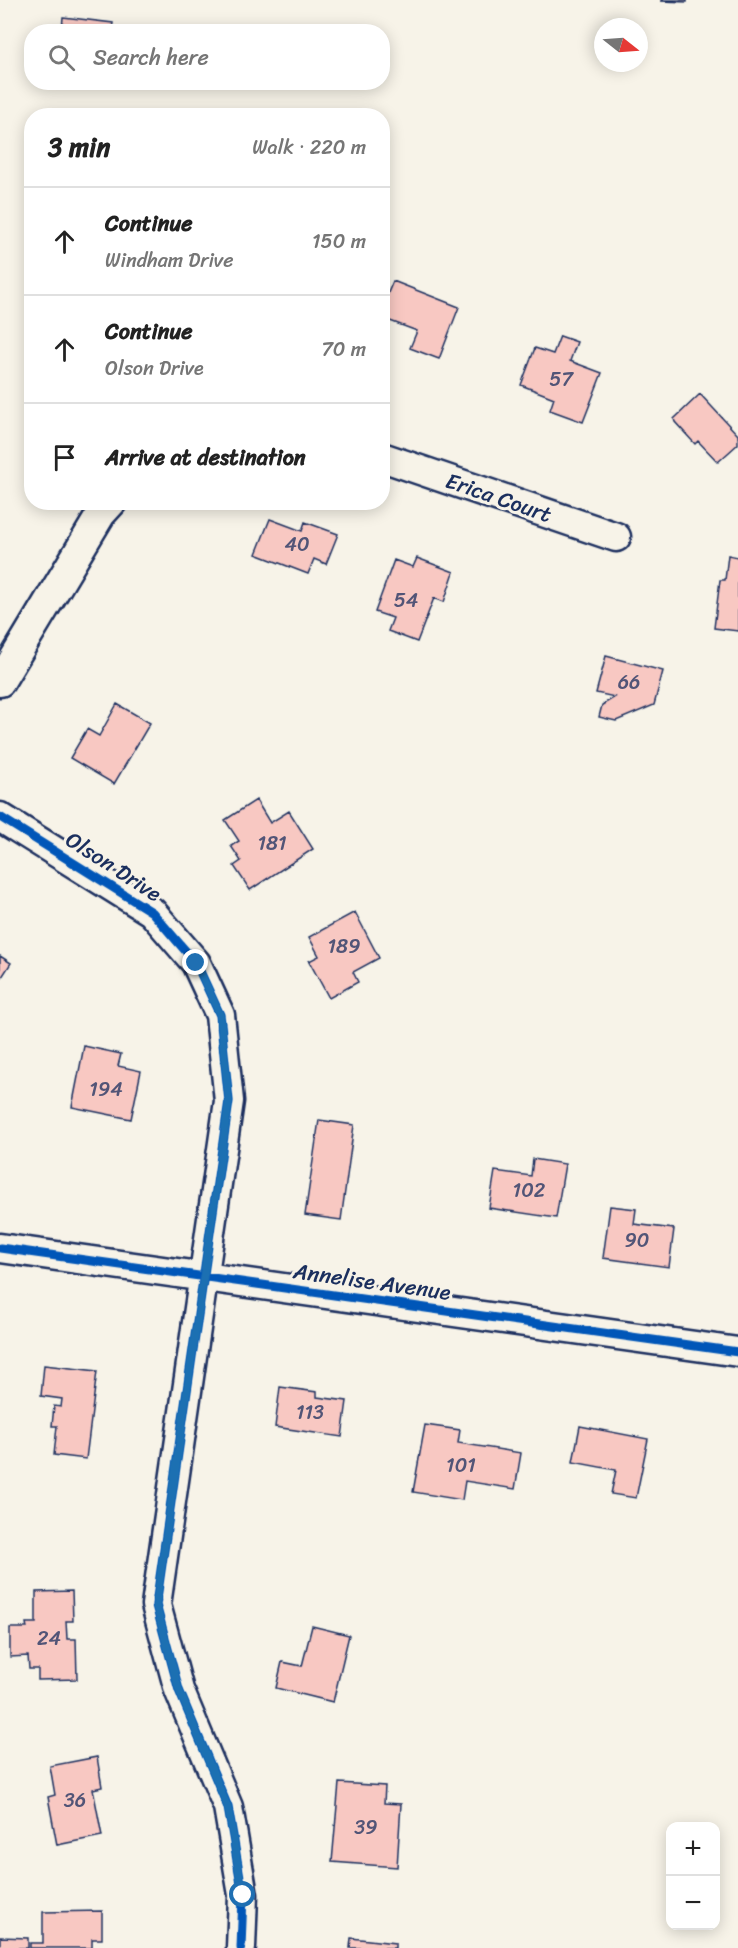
<!DOCTYPE html>
<meta charset="utf-8">
<style>
:root{--surface:#fff;--page:#f2f2f2;--text:#222;--muted:#767676;--line:#e0e0e0}
body{margin:0;font-family:Sriracha,sans-serif;background:var(--page);color:var(--text)}
.controls{position:absolute;right:18px;bottom:18px;display:grid;overflow:hidden;border-radius:12px;box-shadow:0 3px 15px #0003}
.controls button{width:54px;height:54px;display:grid;place-items:center;padding:0;border:0;border-bottom:2px solid var(--line);background:var(--surface);color:var(--text);font:30px sans-serif}
.compass{position:absolute;left:594px;top:18px;width:54px;height:54px;border-radius:50%;background:var(--surface);box-shadow:0 3px 15px #0003;rotate:107deg}
.stop{position:absolute;width:18px;height:18px;margin:-14px;border:4px solid #1f6fb2;border-radius:50%;background:#fff}
.stop.end{background:#1f6fb2;border-color:#fff;box-shadow:0 2px 6px #0008}
.list{margin:0;padding:0;list-style:none}
h2{display:flex;justify-content:space-between;align-items:center;height:78px;margin:0;padding:0 24px;font-size:26px}
h2 small{font-size:20px;font-weight:400;color:var(--muted)}
.list li{display:grid;grid-template-columns:39px 1fr auto;gap:18px;align-items:center;box-sizing:border-box;height:108px;padding:0 24px;border-top:2px solid var(--line)}
.list b{display:block;font-size:22px;white-space:nowrap}
.list p{margin:0;font-size:20px;white-space:nowrap;color:var(--muted)}
.list em{font-size:20px;font-style:normal;color:var(--muted)}
.icon{flex:none;width:33px;height:33px;fill:none;stroke:currentColor;stroke-width:2;stroke-linecap:round;stroke-linejoin:round}
.map{position:relative;flex:none;width:738px;height:1948px;overflow:hidden}
.search{position:absolute;background:var(--surface);box-shadow:0 3px 15px #0003;left:24px;top:24px;width:366px;height:66px;display:flex;align-items:center;gap:15px;box-sizing:border-box;padding:0 21px;border-radius:24px;color:var(--muted);font-size:22px}
.panel{position:absolute;background:var(--surface);box-shadow:0 3px 15px #0003;left:24px;top:108px;width:366px;height:402px;border-radius:24px}
.map>svg:first-child{display:block}
.building{fill:#f8c8c2;stroke:#1b2f5e;stroke-width:1.5}
.lines{fill:none;stroke-linecap:round;stroke-linejoin:round}
.street-casing{stroke:#1b2f5e;stroke-width:33}
.street{stroke:#f7f3e8;stroke-width:28}
.cycleway-casing{stroke:#f7f3e8;stroke-width:13}
.cycleway{stroke:#0057b8;stroke-width:9}
.route{stroke:#1f6fb2;stroke-width:8}
.labels{text-anchor:middle;stroke-width:6;stroke-linejoin:round;paint-order:stroke}
.number-label{font-size:20px;fill:#525577}
.street-label{font-size:22px;fill:#1b2f5e;stroke:#f7f3e8}
</style>
<div class="map">
<svg width="738" height="1948" viewBox="0 0 738 1948">
<rect width="100%" height="100%" fill="#f7f3e8"/>
<filter id="ink" filterUnits="userSpaceOnUse"><feTurbulence type="fractalNoise" baseFrequency=".0167" numOctaves="2"/><feDisplacementMap in="SourceGraphic" scale="12" xChannelSelector="R" yChannelSelector="G"/><feConvolveMatrix kernelMatrix="1 2 1 2 8 2 1 2 1" color-interpolation-filters="sRGB"/></filter>
<g filter="url(#ink)">
<path class="building" d="M661,0H687V2L661,1Z
M63,17L113,23L112,32H47V27L62,29Z
M393,281L459,307L439,359L410,348L417,331L382,318V307Z
M560,336L577,342L570,361L602,373L583,422L550,410L554,398L521,385L535,348L553,354Z
M700,394L738,435V444L718,462L698,441L695,444L675,422L674,419Z
M270,519L302,531L305,522L338,534L326,564L314,559L308,574L256,554Z
M728,555L738,557V631L714,628L720,580H725Z
M417,558L454,572L444,602L434,598L417,642L388,631L393,618L375,612L394,560L413,567Z
M606,656L663,671L654,705L616,721L599,717L602,705L615,697L596,693Z
M117,704L150,723L114,784L70,758L87,729L99,736Z
M256,800L270,823L289,811L313,849L250,890L234,866L241,861L231,846L239,841L225,820Z
M355,912L379,958L353,972L358,982L329,998L309,961L319,956L309,937Z
M0,956L11,963L0,980Z
M84,1046L121,1054L118,1066L141,1071L131,1119L72,1107Z
M319,1120L354,1125L341,1220L305,1215Z
M533,1159L565,1164L556,1218L489,1208L495,1171L531,1176Z
M610,1206L636,1209L634,1224L674,1229L669,1267L603,1258Z
M44,1365L97,1371L86,1459L54,1455L57,1426H52L54,1406L61,1407L62,1399L41,1396Z
M280,1387L317,1392V1397L347,1401L342,1437L275,1427Z
M425,1425L460,1430L458,1443L521,1453L515,1489L465,1481L462,1500L413,1492Z
M580,1426L648,1439L636,1498L611,1494L616,1470L573,1462Z
M72,1591L73,1621H66L67,1639H76L77,1679L38,1680V1669H29L28,1656L10,1657V1628H27L26,1623H36V1592Z
M312,1626L349,1635L333,1702L276,1688L282,1662L302,1666Z
M97,1757L102,1787L93,1789L102,1836L57,1845L48,1797L55,1795L50,1766Z
M339,1783L385,1786L384,1803L401,1804L397,1867L332,1862Z
M102,1911V1939H92V1948H30V1943H43V1912Z
M0,1937L28,1938V1948H0Z
M351,1938L395,1943V1948H350Z"/>
<g class="lines">
<g class="street-casing">
<path id="street" d="M382,457L616,537
M0,682L101,514L112,502
M0,817L152,912L196,963L220,1015L229,1101L156,1605L179,1690L228,1807L243,1895L241,1948
M0,1248L738,1352"/>
</g>
<use href="#street" class="street"/>
<g class="cycleway-casing">
<path id="cycleway" d="M0,817L152,912L196,963L220,1015L229,1101L156,1605L179,1690L228,1807L243,1895L241,1948
M0,1248L738,1352"/>
</g>
<use href="#cycleway" class="cycleway"/>
</g>
</g>
<g class="lines" filter="url(#ink)">
<path class="route" d="M196,963L220,1015L229,1101L156,1605L179,1690L228,1808L243,1895"/>
</g>
<g class="labels">
<g class="number-label">
<text x="561" y="386">57</text>
<text x="297" y="551">40</text>
<text x="406" y="607">54</text>
<text x="629" y="689">66</text>
<text x="272" y="850">181</text>
<text x="344" y="953">189</text>
<text x="106" y="1096">194</text>
<text x="529" y="1197">102</text>
<text x="637" y="1247">90</text>
<text x="310" y="1419">113</text>
<text x="461" y="1472">101</text>
<text x="49" y="1645">24</text>
<text x="75" y="1807">36</text>
<text x="366" y="1834">39</text>
</g>
<g class="street-label">
<text transform="translate(499 497) rotate(19)" y="8">Erica Court</text>
<text transform="translate(114 866) rotate(33)" y="8">Olson Drive</text>
<text transform="translate(372 1281) rotate(8)" y="8">Annelise Avenue</text>
</g>
</g>
</svg>
<div class="controls">
<button>+</button>
<button>−</button>
</div>
<svg class="compass" viewBox="-18 -18 36 36"><path d="M0-13l5 13h-10z" fill="#e53935"/><path d="M0 13l5-13h-10z" fill="#767676"/></svg>
<div class="stop" style="left:243px;top:1895px"></div>
<div class="stop end" style="left:196px;top:963px"></div>
<div class="search"><svg class="icon" aria-label="search" viewBox="0 0 24 24"><circle cx="10" cy="10" r="6"/><path d="M15 15l6 6"/></svg>Search here</div>
<section class="panel">
<h2>3 min<small>Walk · 220 m</small></h2>
<ul class="list">
<li><svg class="icon" aria-label="ahead" viewBox="0 0 24 24"><path d="M12 20V5M6 11l6-6 6 6"/></svg><div><b>Continue</b><p>Windham Drive</p></div><em>150 m</em></li>
<li><svg class="icon" aria-label="ahead" viewBox="0 0 24 24"><path d="M12 20V5M6 11l6-6 6 6"/></svg><div><b>Continue</b><p>Olson Drive</p></div><em>70 m</em></li>
<li><svg class="icon" aria-label="arrive" viewBox="0 0 24 24"><path d="M6 21V4h12l-3 4 3 4H6"/></svg><div><b>Arrive at destination</b></div></li>
</ul>
</section>
</div>
